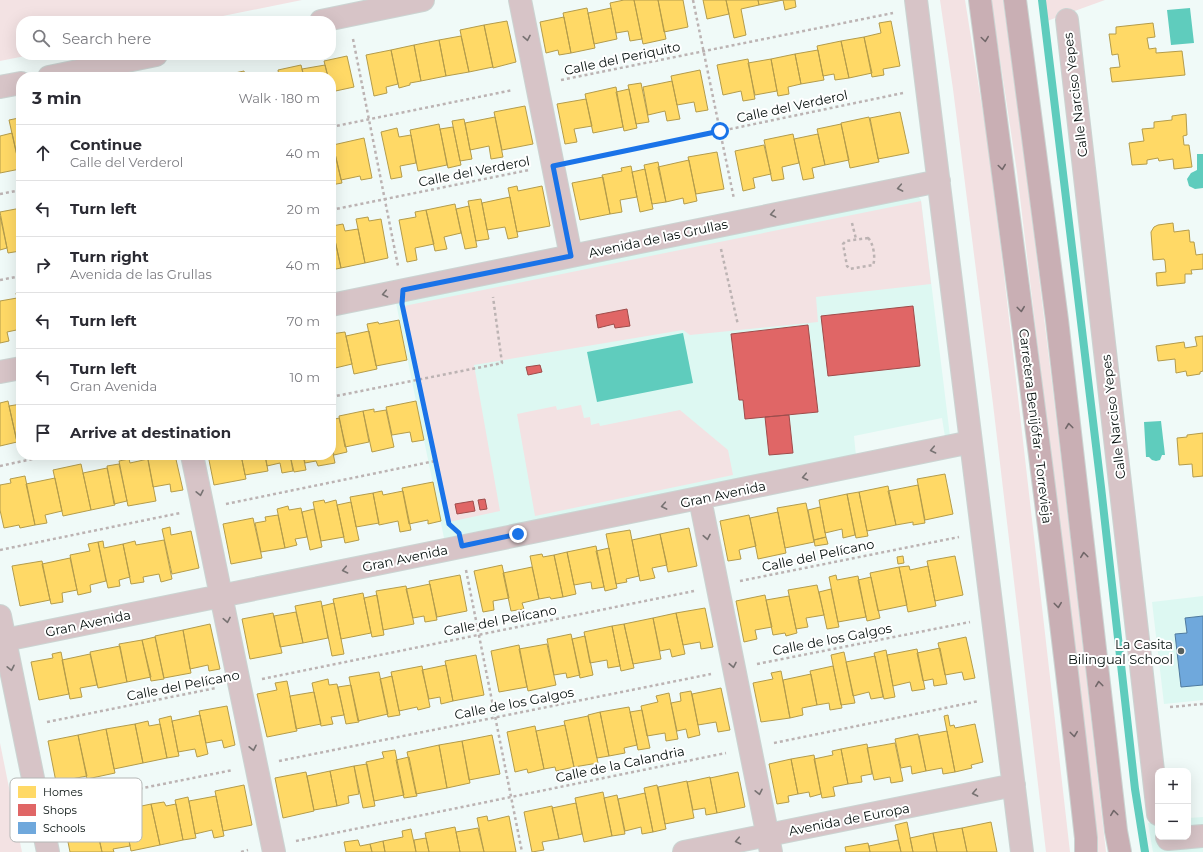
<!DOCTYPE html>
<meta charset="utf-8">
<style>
:root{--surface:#fff;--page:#f2f2f3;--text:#2b2b33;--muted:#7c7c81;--line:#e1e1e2}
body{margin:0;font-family:Montserrat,sans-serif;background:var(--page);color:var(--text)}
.controls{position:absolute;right:12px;bottom:12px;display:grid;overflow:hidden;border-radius:8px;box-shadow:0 4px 16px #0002}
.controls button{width:36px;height:36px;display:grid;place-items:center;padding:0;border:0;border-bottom:1px solid var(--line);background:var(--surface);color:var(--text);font:20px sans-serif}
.stop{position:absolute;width:12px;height:12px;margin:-9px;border:3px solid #1a73e8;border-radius:50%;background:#fff}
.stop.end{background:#1a73e8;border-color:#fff;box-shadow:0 1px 4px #0008}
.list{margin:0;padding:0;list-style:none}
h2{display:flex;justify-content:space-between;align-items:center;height:52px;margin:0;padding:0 16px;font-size:17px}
h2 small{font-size:13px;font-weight:400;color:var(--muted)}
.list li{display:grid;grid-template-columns:26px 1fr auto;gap:12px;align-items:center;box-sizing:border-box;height:56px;padding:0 16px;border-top:1px solid var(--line)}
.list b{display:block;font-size:15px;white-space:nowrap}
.list p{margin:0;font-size:13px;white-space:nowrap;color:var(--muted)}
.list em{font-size:13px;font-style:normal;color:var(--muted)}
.icon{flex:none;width:22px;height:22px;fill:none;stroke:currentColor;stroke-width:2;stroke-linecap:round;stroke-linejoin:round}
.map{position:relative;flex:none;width:1203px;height:852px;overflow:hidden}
.search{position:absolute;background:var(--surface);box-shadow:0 4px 16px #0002;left:16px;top:16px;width:320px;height:44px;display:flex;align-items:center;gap:10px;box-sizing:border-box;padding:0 14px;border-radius:16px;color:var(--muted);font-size:15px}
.panel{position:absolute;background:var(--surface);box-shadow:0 4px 16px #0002;left:16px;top:72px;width:320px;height:388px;border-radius:16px}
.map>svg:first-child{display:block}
.built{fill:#ddf8f2}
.green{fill:#f3e2e3}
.water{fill:#5fccbd}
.homes{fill:#ffd966;stroke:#b49c4b}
.shops{fill:#e06666;stroke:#9e4c4b}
.schools{fill:#6fa8dc;stroke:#4f7a9e}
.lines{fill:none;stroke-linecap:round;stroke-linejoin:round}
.stream{stroke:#5fccbd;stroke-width:8}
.minor-casing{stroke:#cbd4d2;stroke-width:24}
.major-casing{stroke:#cbd4d2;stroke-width:24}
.path{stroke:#bcb3b3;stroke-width:2.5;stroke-dasharray:3 3;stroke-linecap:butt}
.minor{stroke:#d7c4c7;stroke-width:22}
.major{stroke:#c9afb4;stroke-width:22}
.oneway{stroke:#787373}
.oneway2{stroke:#716769}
.route{stroke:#1a73e8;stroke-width:5}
.poi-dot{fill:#57615f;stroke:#fff;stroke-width:1.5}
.labels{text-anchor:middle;stroke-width:4;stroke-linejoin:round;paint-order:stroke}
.street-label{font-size:13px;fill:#050f0d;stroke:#fff}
.poi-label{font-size:13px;fill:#050f0d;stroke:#fff;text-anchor:end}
.key{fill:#fff;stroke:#b4b7b6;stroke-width:1}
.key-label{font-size:11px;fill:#050f0d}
</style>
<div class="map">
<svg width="1203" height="852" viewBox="0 0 1203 852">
<rect width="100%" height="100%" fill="#f0faf8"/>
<path class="built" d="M918,196L921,200L950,436L945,437L942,418L854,436L856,456L444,538L396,303Z
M1203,596V700L1164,704L1152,602Z
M1203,817V852H1153L1148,823L1158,822V837H1188V818Z"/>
<path class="green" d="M0,0H302L198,21H21V55H30L0,61Z
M940,0H965L986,132L1003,266L1070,852H1046L993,404L953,89Z
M991,0H1003C1042,283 1074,568 1106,852H1098L1017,172Z
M1044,0H1105L1047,21Z
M921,201L931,284L816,297L818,322L690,335L683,330L474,365L500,511L449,522L404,306Z
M581,405L584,418L590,417L591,425L599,423L600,426L680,410L728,450L733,475L535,516L517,414L556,406L557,410Z
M0,743L22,852H0Z"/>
<path class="water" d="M1190,8L1194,43L1171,45L1167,10Z
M1197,154H1203V188L1195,189L1189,186L1187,179L1191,173L1197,170Z
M683,333L693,383L597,402L587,352Z
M1161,421L1165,455H1162L1160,460L1156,461L1152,460L1149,457H1146L1144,422Z"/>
<path class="homes" d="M624,0H634L642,39L630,41L628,31L616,33L610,3Z
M634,0H658L666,39L643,44Z
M658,0H683L688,27L664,32Z
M703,0H726L729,14L707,19Z
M726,0H758L759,5L741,9L746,35L734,38Z
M758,0H783L759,5Z
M783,0H795L796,7L785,10Z
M587,8L595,48L571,53L563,13Z
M611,8L617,39L594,44L588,13Z
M564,17L571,53L559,55L558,50L546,53L540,22Z
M507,21L516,62L493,68L484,25Z
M891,21L900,66L883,69L884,75L872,77L864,37L881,33L879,23Z
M1153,23L1155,37L1147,38L1149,49L1156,48V53L1182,51L1185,75L1112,82L1110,68L1120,67L1118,54L1112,55L1109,34H1116V27Z
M484,25L493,67L469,72L460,30Z
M461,36L469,72L446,76L439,40Z
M864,37L872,73L849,78L841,41Z
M439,40L446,76L421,81L414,45Z
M841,41L849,78L835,80L834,74L823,76L817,46Z
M414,45L421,81L410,83V85L399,88L391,50Z
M391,50L398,84L386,87L387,93L374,96L366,55Z
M818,50L824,80L801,84L795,54Z
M795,54L801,84L788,87L789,94L778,96L771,59Z
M347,56L354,87L331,92V77H328L324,61Z
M748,59L755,99L743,101L741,91L723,95L717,65Z
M771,59L777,91L755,95L748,63Z
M301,65L304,77H279L278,70Z
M325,65L328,77H304L302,69Z
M700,70L708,110L696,112L694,102L677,105L671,76Z
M244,71L245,75L248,74L249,77H217Z
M672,81L680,119L667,121L665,111L648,115L643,87Z
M641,83L649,122L636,124L628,85Z
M616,87L623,127L593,133L585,94Z
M629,89L637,128L624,131L616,92Z
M586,99L592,126L574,129L577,142L565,144L557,104Z
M525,106L533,144L502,150L494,112Z
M900,112L909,153L878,159L870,118Z
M1186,114L1187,135L1183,136L1184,145H1189L1192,167L1174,169L1173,159L1159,161L1158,158L1147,160V164L1132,165L1129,143L1144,141L1142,129L1154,128V122L1172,120V116Z
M495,117L503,157L491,159L489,146L470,150L465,123Z
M869,117L879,162L850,168L841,123Z
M19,118L21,123V165H19L9,120Z
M464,119L472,159L460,161L452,121Z
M439,124L447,165L418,171L410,130Z
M841,124L849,160L825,165L817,129Z
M453,127L461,165L448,168L440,129Z
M397,128L399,137L411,135L416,163L400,166L402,177L391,179L381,132Z
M12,133L20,169L0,173V136Z
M793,134L799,163L782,167L784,179L772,181L764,140Z
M818,134L825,165L812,168L814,178L803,180L794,139Z
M364,138L372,178L361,180L360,176L341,180L333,145Z
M331,145H333L342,183L331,185Z
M764,145L771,174L753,178L755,188L743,191L735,151Z
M717,152L724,189L696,194L688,157Z
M689,160L697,201L684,204L683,198L666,202L658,167Z
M658,162L666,202L652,204L644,165Z
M631,166L637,197L620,200L622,212L610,214L602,175L622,171L621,168Z
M645,169L653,209L640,212L632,172Z
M603,177L610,214L580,220L572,183Z
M517,186L518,191L542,186L550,226L517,232L508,188Z
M510,197L518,237L508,239L505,227L487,230L482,203Z
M481,199L489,239L476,241L468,201Z
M455,204L461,233L444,237L447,249L435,251L426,210Z
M469,206L477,247L465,249L456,209Z
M21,208V240L18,241L20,251L8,253L0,212Z
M426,210L434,244L415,248L417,260L407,262L399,220L416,217L415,212Z
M0,216L7,248L0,250Z
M368,217L369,221L381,219L388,258L365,263L356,219Z
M331,222L341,268L331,270Z
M1173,223L1174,232L1189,230L1190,242H1194L1196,255L1203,254V269L1191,270L1192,274H1185V283L1157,286L1156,273L1166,272L1165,261L1164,259L1153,260L1151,232L1154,227L1158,225Z
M343,224L345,231L358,229L365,263L341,268L332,226Z
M21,292V317L16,293Z
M17,298L21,317V329L7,332L9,341L0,343V301Z
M399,320L407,360L376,366L367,324L378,322L379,324Z
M369,331L377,369L354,374L346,336Z
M345,332L352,364L331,369V334Z
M1203,336V371L1200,372V374L1187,376L1186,371L1176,373L1175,359L1158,361L1156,346L1184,342L1185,348L1197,346L1195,337Z
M8,401L17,442L0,446V403Z
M416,401L424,440L412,442L410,432L392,435L386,407Z
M21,404V441L17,442L9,406Z
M374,409V412L386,410L394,447L372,452L363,411Z
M363,411L369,442L345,447L339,416Z
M339,418L347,452L334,455L331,443V420Z
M1203,433V476L1193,477L1192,464L1179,465L1177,438L1187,437V435Z
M331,443L335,463L318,466L316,461L305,463L303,455H331Z
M147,455H175L183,490L171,492L170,484L153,487Z
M208,455H241L246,479L214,485Z
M241,455H265L268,471L245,475Z
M265,455H290L293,471L282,473L280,463L267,466Z
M290,455H303L306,470L294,472Z
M129,459L130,463L148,459L156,501L128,506L119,461Z
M81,464L91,510L63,516L53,470Z
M119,464L127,501L114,504L107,466Z
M107,468L115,505L91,510L83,473Z
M945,474L953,514L925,520L917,479Z
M25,476L35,525L20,528L19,525L4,528L0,510V485L11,483L10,479Z
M55,478L62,511L45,515L47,523L35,525L26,484Z
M433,482L441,521L428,524V520L409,524L402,488Z
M918,485L925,523L913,525V522L896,525L888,491Z
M888,486L896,525L867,531L859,492Z
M382,491L383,495L403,491L411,530L400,532L398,521L379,525L373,493Z
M859,492L868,536L856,538L847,494Z
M373,493L379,523L356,527L350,497Z
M847,494L855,535L843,538L842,529L825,533L819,500Z
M324,500L325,503L336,500L344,537L321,541L313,502Z
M351,502L359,540L345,543L337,505Z
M806,503L814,542L785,548L777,508Z
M288,506L289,510L301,508L307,537L295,539L297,545L285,548L277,509Z
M820,507L826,537L814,540L808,510Z
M314,509L322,547L310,550L302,512Z
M778,512L786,553L758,559L750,518Z
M278,515L285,548L261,552L255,523L266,521L265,517Z
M749,515L756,546L739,550L741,559L728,561L720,521Z
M253,518L262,558L231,564L223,524Z
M170,527L171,535L191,531L199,568L172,574L162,529Z
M689,528L697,566L668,572L660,534Z
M630,530L639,576L626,579L627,582L616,584L606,534Z
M660,534L667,565L652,568L655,578L640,581L632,540Z
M826,537L828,544L815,546L814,540Z
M164,540L172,579L161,582L159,574L143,577L144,582L131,584L123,544L135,541L136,545Z
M103,541L104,548L123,544L130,577L119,580L120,586L108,588L98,542Z
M98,542L106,581L90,585L91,592L78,595L70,555L90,551L88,544Z
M596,546L604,587L592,589L591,582L574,585L567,552Z
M609,548L617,588L605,591L596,551Z
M567,552L576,594L563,597L554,555Z
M542,554L543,557L554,555L563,597L551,599L550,597L539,599L530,556Z
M903,556L904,563L898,564L897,557Z
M955,556L963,595L935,601L927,561Z
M70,558L77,590L62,593L63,602L51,604L42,564Z
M42,561L50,600L20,606L12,566Z
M502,565L509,598L493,601L494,610L483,612L474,571Z
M909,566L910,570L928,566L936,606L908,612L899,567Z
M532,567L539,599L522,603L524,609L511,611L503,573Z
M899,567L907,605L878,611L870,573Z
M460,575L467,611L437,617L429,581Z
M836,575L837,580L858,576L866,617L838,622L829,577Z
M871,577L880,618L867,621L858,580Z
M430,584L437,620L425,622L424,616L413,618L406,589Z
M817,585L824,615L806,618L808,627L796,629L788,590Z
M406,586L414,624L383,630L376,591Z
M831,589L839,627L827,629L819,592Z
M363,593L371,633L341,639L333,599Z
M377,595L384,635L372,637L364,598Z
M765,595L772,627L755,630L757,639L744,642L736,601Z
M789,596L797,633L786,636L785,633L773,635L766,600Z
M321,601L328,638L303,643L295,606Z
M334,603L344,654L332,656L322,606Z
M705,608L713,647L701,649L700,642L683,645L676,613Z
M296,612L303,643L280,647L274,616Z
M273,613L282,653L250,659L242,619Z
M676,613L685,654L672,657L670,649L660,651L653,618Z
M653,618L661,659L633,664L624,624Z
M210,624L220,669L209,671L208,665L190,669L183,630Z
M624,624L634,668L621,671L612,626Z
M612,626L620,666L608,668L607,660L590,663L584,632Z
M183,630L191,673L164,678L155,636Z
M571,634L580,675L567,678L566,673L554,675L547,639Z
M585,636L593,675L580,678L572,639Z
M155,637L164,679L151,681L142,640Z
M966,637L975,678L964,680L962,672L945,675L938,643Z
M142,640L151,677L127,682L119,644Z
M547,644L556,685L528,691L519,649Z
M519,645L527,687L499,692L491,651Z
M120,646L127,682L98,688L90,652Z
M940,648L947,684L934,686L933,679L923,681L917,653Z
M917,649L925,689L912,691L910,682L893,686L887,655Z
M886,650L895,697L884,699L874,653Z
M61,652L69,694L39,700L31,662L53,658L52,654Z
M844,652L855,703L841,705L831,655Z
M90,654L97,685L80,688L82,697L70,699L62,660Z
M476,655L484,695L453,701L445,661Z
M875,656L883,697L871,699L869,692L853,696L846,662Z
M446,665L453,701L441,704L440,697L429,699L422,670Z
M422,666L430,707L418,710L417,707L399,711L391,672Z
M833,666L842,708L830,710L829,703L817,705L810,671Z
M781,671L790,718L761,722L753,683L773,679L771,673Z
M379,672L388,714L358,721L349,677Z
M811,674L817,705L802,708L803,715L790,718L783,680Z
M392,676L400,715L388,717L380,679Z
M328,679L329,685L337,684L344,715L331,717L333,724L321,726L312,683Z
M287,681L297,731L267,737L257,694L277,690L275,683Z
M351,685L359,722L346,724L338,687Z
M721,688L730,730L718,732L716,722L698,725L692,694Z
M691,691L700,735L688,738L686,729L677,731L671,703L681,701L680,693Z
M314,692L321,724L296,729L290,696Z
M669,693L678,739L666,741L665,733L647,736L641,706L658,702L656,696Z
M227,706L235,745L224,748L222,740L206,743L199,711Z
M629,707L637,745L624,748L625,753L609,756L600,712Z
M642,710L650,748L638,750L630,712Z
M600,712L609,756L597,758L588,715Z
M200,715L208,754L197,757L195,749L178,752L172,721Z
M948,715L950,726L954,725L955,728L975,724L983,762L971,765L972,768L955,772L944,716Z
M171,716L179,756L167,758L159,719Z
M588,716L598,763L574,767L564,721Z
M148,721L149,726L160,724L167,758L143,763L135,724Z
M135,724L143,763L114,769L106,729Z
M565,725L574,767L556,771L555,767L544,769L536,731Z
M535,726L544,769L528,773L527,769L515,772L507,732Z
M106,729L115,773L87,779L78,735Z
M947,731L955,772L943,774L942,768L926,771L919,736Z
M918,734L926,771L912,774L911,766L901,768L895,739Z
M78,735L87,776L56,782L48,741Z
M492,735L500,774L469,780L462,741Z
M462,741L470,783L447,788L439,745Z
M895,743L903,781L891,783L890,777L874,780L867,748Z
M867,744L872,774L861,776L862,782L848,784L841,749Z
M439,745L447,788L416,794L407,752Z
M841,749L848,784L833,787L835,796L822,798L814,759L833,755L832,751Z
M395,750L404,795L374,801L366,762L384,758L382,752Z
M814,755L821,794L810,797L809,792L798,794L791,759Z
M409,757L417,796L404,798L396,760Z
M791,759L798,794L788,796L789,802L777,804L769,764Z
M367,764L375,806L363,808L354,766Z
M354,766L359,794L348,796L349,803L337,806L330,771Z
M330,771L337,806L314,810L307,776Z
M306,772L314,811L283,818L275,778Z
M738,772L745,807L717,813L710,778Z
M710,777L717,813L706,815L705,808L693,810L687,782Z
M687,781L694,818L665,824L658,787Z
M244,785L252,825L223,831L215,791Z
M657,785L666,829L653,832L644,788Z
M603,792L612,836L584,842L575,798Z
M645,793L653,832L642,834L641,827L625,831L618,799Z
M617,795L625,834L612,836L604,798Z
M216,796L224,836L214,838L212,830L195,834L189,801Z
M188,797L196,838L183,840L175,800Z
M164,802L166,806L176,804L183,840L160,845L151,804Z
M576,803L582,834L559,839L552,808Z
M151,804L160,845L131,851L123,810Z
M552,806L559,839L542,842L544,850L532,852L524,812Z
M124,815L130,846L113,849L114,852H102L95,820Z
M94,816L102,852H70L64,822Z
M487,816L488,821L509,816L516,852H484L477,818Z
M907,822L913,852H901L895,825Z
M991,822L997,852H967L962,828Z
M455,827L460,852H429L425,833Z
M478,828L484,852H460L456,832Z
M962,828L967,852H937L933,833Z
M411,829L416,852H385L383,841L403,837L402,831Z
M933,833L937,852H913L910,838Z
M426,838L429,852H416L414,840Z
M358,840L360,846L370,844L372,852H346L344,842Z
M898,840L901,852H870L869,846Z
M383,841L385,852H372L370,844Z
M868,843L870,852H846L845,847Z"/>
<path class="shops" d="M913,306L920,366L828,376L821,316Z
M627,309L630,326L615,328L614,324L598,328L596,315Z
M808,325L818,412L745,419L743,400H739L731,334Z
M540,365L542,372L528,375L526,367Z
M789,415L793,453L769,455L765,417Z
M485,499L487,509L480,510L478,500Z
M473,501L475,511L457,514L455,504Z"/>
<path class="schools" d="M1203,616V685L1181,687L1175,634L1187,633L1185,618Z"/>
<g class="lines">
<path class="stream" d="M1042,0L1101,487L1135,789L1145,852"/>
<g class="minor-casing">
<path id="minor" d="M520,0L571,256
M916,0L1022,852
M1067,20L1158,814
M321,21L423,0
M49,77L156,55
M0,87L21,83
M331,305L939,181
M0,372L21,368
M192,455L274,852
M700,499L771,852
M0,616L48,852
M5,640C327,573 649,510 971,442
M1167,837L1168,839L1203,836
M684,852L1014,785"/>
</g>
<g class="major-casing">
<path id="major" d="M980,0C1017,279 1055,558 1086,838V852
M1015,0L1057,320L1116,831L1120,852"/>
</g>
<path class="path" d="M693,0L734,199
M353,39L398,266
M561,80L893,13
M331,127L513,90
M577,161L903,93
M0,194L21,190
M331,210L529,170
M852,223L856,239
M868,238C873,242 876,258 873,265L850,269L847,266L843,244L846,241Z
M721,249L738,325
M0,280L21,276
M404,314L449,525
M331,397L502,363L493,297
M0,466L51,455
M226,504L435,461
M0,550L180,513
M466,570L522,852
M740,581L959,537
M757,664L970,622
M262,679L694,591
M1170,707L1203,704
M47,722L216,688
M774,743L979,701
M279,761L711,674
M63,804L233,770
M296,841L726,753
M241,852L248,850"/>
<use href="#minor" class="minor"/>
<use href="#major" class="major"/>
</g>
<defs><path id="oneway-chevron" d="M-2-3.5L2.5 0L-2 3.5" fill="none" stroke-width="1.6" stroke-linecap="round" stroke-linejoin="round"/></defs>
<g class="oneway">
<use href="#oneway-chevron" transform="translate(527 38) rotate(79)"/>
<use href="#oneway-chevron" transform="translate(900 188) rotate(169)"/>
<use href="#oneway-chevron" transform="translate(773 214) rotate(169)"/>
<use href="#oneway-chevron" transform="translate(385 294) rotate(168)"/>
<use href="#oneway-chevron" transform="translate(933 450) rotate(168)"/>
<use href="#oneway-chevron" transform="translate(805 477) rotate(168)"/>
<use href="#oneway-chevron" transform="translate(200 493) rotate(78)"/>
<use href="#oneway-chevron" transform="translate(664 506) rotate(169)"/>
<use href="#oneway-chevron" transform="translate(707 537) rotate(79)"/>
<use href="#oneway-chevron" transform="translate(345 570) rotate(168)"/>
<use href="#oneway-chevron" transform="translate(227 620) rotate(79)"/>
<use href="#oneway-chevron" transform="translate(733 665) rotate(79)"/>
<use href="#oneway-chevron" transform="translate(11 668) rotate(78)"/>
<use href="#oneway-chevron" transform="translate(253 748) rotate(78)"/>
<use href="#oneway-chevron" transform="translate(759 792) rotate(78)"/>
<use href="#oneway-chevron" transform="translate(975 793) rotate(169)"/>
<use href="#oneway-chevron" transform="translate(738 841) rotate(168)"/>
</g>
<g class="oneway2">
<use href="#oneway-chevron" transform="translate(985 39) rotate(82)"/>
<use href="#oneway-chevron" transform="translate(1002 167) rotate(82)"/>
<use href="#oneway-chevron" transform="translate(1021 309) rotate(83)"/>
<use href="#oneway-chevron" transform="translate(1069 426) rotate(-97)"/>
<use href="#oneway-chevron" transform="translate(1084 555) rotate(-97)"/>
<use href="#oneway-chevron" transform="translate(1058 605) rotate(83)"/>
<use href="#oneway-chevron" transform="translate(1099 684) rotate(-97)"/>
<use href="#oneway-chevron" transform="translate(1074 734) rotate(83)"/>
<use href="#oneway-chevron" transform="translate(1114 813) rotate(-97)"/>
</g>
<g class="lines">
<path class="route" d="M518,534L462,546L459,533L449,524L402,304L403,290L571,256L553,166L720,131"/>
</g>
<circle class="poi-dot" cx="1181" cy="651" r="4"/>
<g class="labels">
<g class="street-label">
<text transform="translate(622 58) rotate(-12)" y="5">Calle del Periquito</text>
<text transform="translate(1075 95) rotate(-97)" y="5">Calle Narciso Yepes</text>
<text transform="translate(792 106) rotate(-12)" y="5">Calle del Verderol</text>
<text transform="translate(474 171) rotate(-11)" y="5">Calle del Verderol</text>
<text transform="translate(658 238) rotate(-12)" y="5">Avenida de las Grullas</text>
<text transform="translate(1113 417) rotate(-97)" y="5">Calle Narciso Yepes</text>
<text transform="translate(1036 426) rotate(83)" y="5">Carretera Benijófar - Torrevieja</text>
<text transform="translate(723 494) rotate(-12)" y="5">Gran Avenida</text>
<text transform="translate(818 555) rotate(-12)" y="5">Calle del Pelícano</text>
<text transform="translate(405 558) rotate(-12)" y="5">Gran Avenida</text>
<text transform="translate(500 620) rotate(-11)" y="5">Calle del Pelícano</text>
<text transform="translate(88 623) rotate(-12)" y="5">Gran Avenida</text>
<text transform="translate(832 639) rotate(-11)" y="5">Calle de los Galgos</text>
<text transform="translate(183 685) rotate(-11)" y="5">Calle del Pelícano</text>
<text transform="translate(514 703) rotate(-11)" y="5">Calle de los Galgos</text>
<text transform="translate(620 764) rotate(-12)" y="5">Calle de la Calandria</text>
<text transform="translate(849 819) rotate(-11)" y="5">Avenida de Europa</text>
</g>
<g class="poi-label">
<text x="1173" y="649">La Casita<tspan x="1173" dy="15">Bilingual School</tspan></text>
</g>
</g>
<rect x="10" y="778" width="132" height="64" rx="6" class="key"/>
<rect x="18" y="786" width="18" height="12" fill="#ffd966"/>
<rect x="18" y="804" width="18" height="12" fill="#e06666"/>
<rect x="18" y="822" width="18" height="12" fill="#6fa8dc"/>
<g class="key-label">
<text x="43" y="796">Homes</text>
<text x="43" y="814">Shops</text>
<text x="43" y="832">Schools</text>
</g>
</svg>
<div class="controls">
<button>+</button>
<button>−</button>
</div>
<div class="stop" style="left:720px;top:131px"></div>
<div class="stop end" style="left:518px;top:534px"></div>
<div class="search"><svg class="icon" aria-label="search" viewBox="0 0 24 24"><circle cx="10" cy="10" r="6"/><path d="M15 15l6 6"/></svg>Search here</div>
<section class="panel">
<h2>3 min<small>Walk · 180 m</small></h2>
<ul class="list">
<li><svg class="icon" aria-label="ahead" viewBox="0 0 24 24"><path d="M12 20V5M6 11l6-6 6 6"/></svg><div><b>Continue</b><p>Calle del Verderol</p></div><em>40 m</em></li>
<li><svg class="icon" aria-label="left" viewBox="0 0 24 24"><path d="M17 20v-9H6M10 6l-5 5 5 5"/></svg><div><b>Turn left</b></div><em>20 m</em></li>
<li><svg class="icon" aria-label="right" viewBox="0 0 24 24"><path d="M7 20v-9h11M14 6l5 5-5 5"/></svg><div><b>Turn right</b><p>Avenida de las Grullas</p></div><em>40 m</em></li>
<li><svg class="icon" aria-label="left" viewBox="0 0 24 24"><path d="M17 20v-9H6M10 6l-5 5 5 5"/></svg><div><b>Turn left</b></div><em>70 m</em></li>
<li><svg class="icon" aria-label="left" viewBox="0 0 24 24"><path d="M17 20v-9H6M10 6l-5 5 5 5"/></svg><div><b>Turn left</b><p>Gran Avenida</p></div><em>10 m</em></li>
<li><svg class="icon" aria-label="arrive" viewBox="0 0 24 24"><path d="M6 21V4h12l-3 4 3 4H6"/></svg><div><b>Arrive at destination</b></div></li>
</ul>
</section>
</div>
